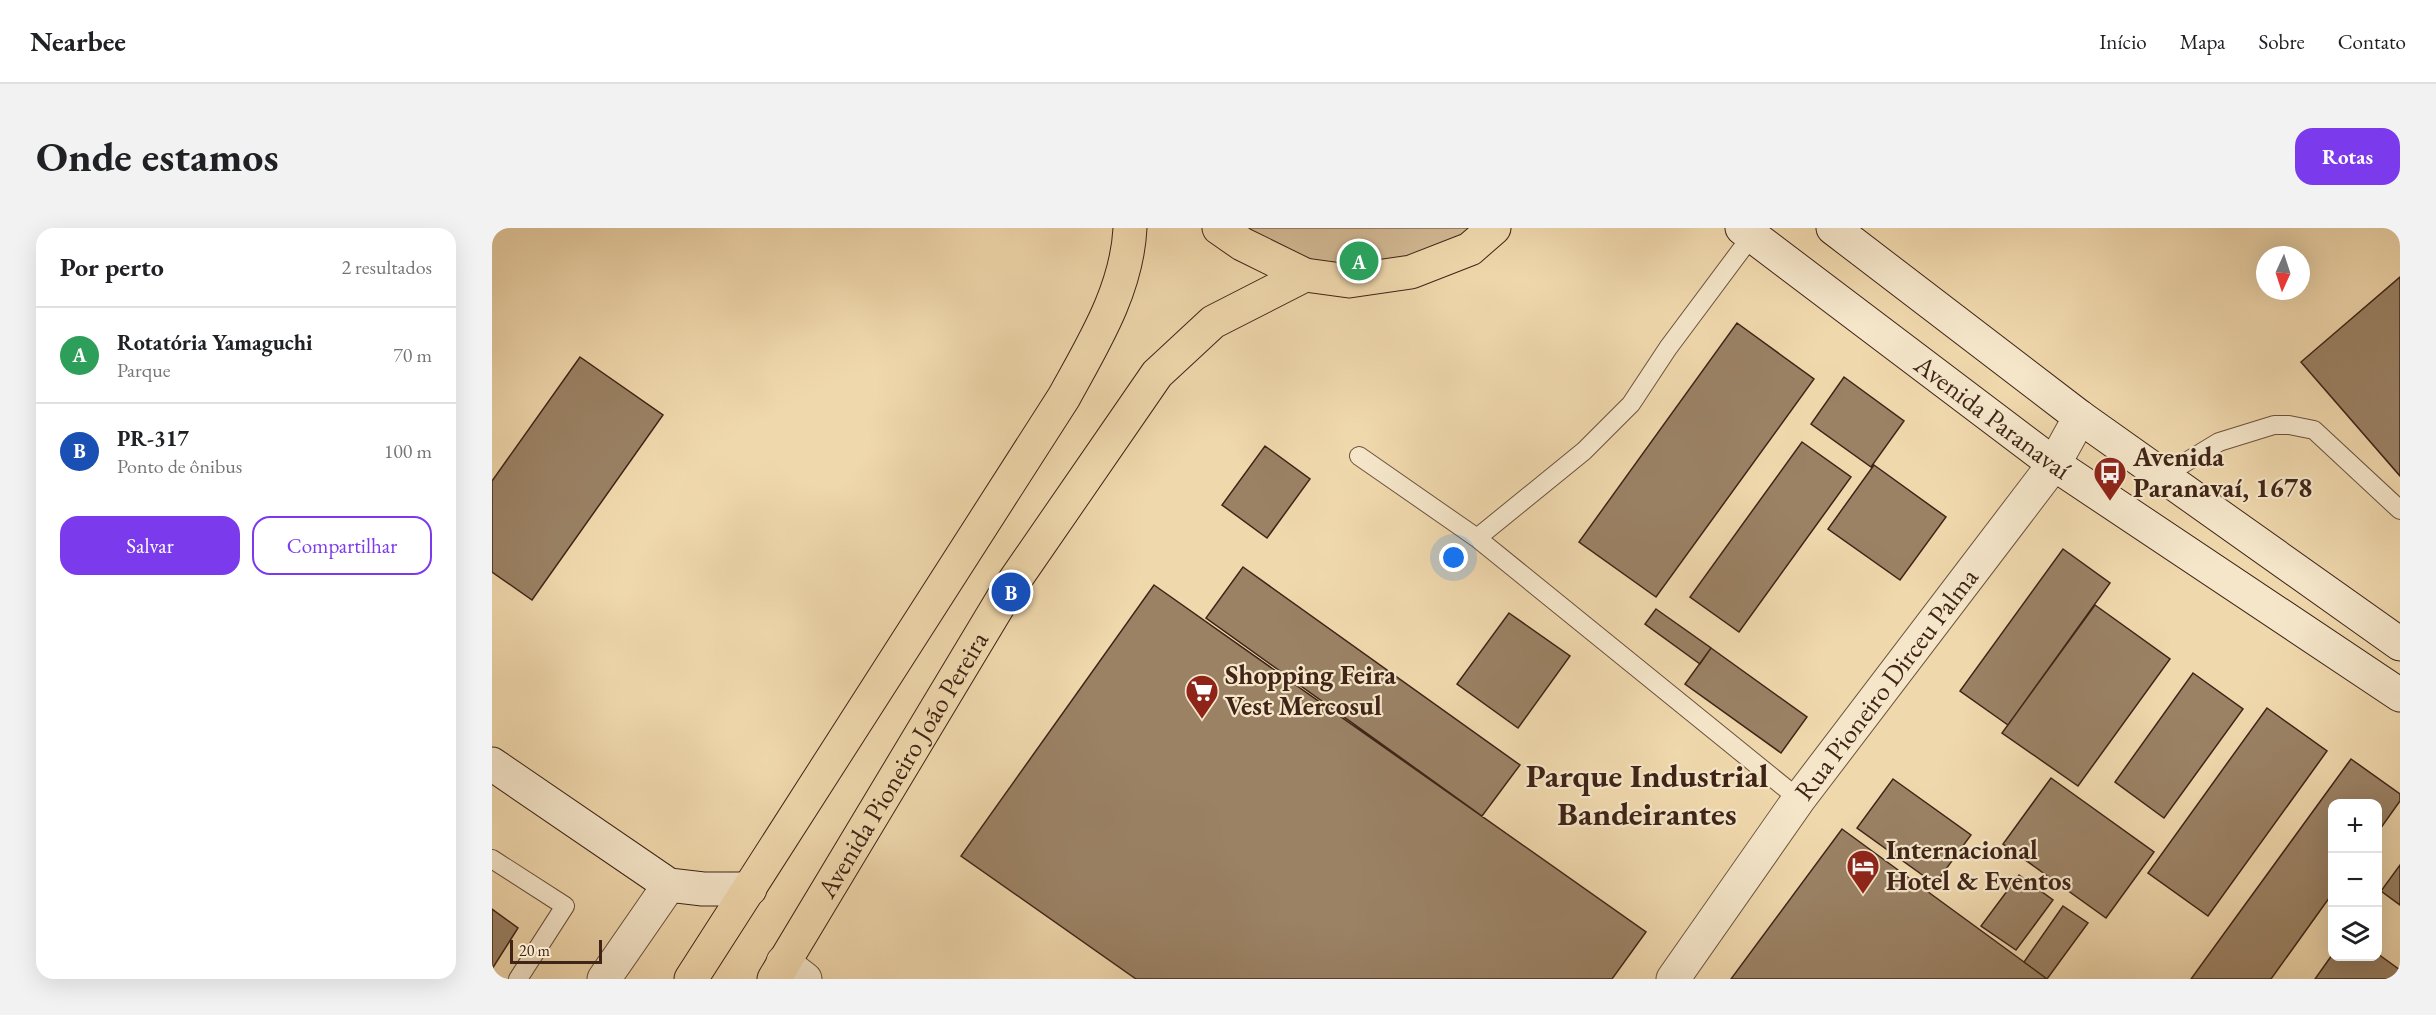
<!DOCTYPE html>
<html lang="pt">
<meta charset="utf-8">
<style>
:root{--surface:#fff;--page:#f2f2f2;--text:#202124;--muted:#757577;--line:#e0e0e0;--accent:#7c3aed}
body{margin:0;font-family:"EB Garamond",serif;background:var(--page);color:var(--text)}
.controls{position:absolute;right:18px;bottom:18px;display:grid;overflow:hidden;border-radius:12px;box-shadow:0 6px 24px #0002}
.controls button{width:54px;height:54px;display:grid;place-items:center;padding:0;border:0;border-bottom:2px solid var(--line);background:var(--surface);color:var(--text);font:30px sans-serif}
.compass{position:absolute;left:1764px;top:18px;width:54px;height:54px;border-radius:50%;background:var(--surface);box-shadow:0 6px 24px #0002;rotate:183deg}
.scale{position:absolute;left:18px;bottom:15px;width:92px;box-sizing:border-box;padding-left:6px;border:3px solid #3f2417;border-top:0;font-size:16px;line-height:21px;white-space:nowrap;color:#3f2417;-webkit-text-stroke:4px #f5e6ca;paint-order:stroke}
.you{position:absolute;left:962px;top:330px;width:21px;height:21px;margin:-15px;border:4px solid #fff;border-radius:50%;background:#1a73e8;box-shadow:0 0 0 9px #1a73e833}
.badge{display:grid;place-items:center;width:39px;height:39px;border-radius:50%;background:var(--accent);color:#fff;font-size:20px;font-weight:700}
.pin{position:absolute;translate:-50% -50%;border:3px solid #fff;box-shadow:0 2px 6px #0006}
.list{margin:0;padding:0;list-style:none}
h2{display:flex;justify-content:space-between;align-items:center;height:78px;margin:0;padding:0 24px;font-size:26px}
h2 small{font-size:20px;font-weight:400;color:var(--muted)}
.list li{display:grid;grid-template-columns:39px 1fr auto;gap:18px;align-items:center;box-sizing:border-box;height:96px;padding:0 24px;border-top:2px solid var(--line)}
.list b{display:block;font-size:22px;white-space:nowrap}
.list p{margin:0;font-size:20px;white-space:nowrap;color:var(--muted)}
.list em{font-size:20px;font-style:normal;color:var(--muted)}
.actions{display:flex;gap:12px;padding:18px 24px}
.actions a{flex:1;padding:14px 0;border:2px solid var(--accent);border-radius:18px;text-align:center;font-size:21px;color:var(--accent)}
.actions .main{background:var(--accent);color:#fff}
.icon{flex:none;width:33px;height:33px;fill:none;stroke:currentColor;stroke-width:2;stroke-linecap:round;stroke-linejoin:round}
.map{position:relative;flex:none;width:1908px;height:751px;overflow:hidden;border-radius:18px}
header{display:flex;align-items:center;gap:36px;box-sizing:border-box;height:84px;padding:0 30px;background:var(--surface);border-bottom:2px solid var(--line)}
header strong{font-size:28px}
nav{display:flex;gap:33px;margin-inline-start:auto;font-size:21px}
.intro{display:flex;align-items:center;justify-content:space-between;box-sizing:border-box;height:144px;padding:0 36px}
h1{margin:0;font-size:42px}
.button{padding:15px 27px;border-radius:18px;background:var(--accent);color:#fff;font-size:21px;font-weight:700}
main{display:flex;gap:36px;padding:0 36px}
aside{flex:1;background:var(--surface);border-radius:18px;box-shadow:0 6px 24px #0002}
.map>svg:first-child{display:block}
.green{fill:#d2b994;stroke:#886e56;stroke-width:1.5}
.building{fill:#9b8265;stroke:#3f2417;stroke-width:1.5}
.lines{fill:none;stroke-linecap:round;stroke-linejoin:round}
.lane-casing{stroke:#6b513c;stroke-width:20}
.street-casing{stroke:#6b513c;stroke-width:35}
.secondary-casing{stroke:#3f2417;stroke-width:35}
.highway-casing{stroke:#3f2417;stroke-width:35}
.lane{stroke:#f5e6ca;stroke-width:18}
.street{stroke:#f5e6ca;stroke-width:33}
.secondary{stroke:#f5e6ca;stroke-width:33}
.highway{stroke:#f0d8ad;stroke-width:33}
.labels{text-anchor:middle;stroke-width:4.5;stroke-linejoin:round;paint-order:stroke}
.street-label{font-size:27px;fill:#3f2417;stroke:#f5e6ca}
.poi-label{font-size:27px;font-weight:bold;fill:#3f2417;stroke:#f5e6ca;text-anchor:start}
.district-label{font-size:33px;font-weight:bold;fill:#3f2417;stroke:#f5e6ca}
</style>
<header>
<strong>Nearbee</strong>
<nav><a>Início</a><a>Mapa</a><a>Sobre</a><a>Contato</a></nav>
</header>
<div class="intro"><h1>Onde estamos</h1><a class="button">Rotas</a></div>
<main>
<aside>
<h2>Por perto<small>2 resultados</small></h2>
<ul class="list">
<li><span class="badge" style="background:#2e9e5b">A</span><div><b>Rotatória Yamaguchi</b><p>Parque</p></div><em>70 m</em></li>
<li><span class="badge" style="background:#1a4fb4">B</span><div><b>PR-317</b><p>Ponto de ônibus</p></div><em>100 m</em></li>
</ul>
<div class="actions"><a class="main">Salvar</a><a>Compartilhar</a></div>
</aside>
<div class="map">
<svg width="1908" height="751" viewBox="0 0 1908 751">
<rect width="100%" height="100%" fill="#f0d8ad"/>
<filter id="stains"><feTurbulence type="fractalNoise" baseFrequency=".00333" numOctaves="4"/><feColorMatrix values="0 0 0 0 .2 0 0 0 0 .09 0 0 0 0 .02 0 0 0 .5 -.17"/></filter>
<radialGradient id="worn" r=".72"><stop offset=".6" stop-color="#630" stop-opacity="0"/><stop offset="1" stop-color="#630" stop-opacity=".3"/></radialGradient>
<path class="green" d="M727,0H1002L857,53Z"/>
<path class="building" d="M1908,49V248L1809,134Z
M1245,95L1322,151L1164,369L1087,314Z
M88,129L171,187L40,372L0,344V253Z
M1352,149L1412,193L1379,239L1319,196Z
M1310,214L1359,249L1247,404L1198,369Z
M773,218L818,251L775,310L730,277Z
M1382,237L1454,289L1408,352L1336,301Z
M1571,321L1618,355L1516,497L1468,463Z
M751,339L1028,537L990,588L714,390Z
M662,357L1154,704L1120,751H644L469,628Z
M1603,377L1678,431L1586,558L1510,505Z
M1164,381L1219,420L1208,436L1153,396Z
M1017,385L1078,428L1026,500L965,456Z
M1219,420L1315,489L1289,525L1193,456Z
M1701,445L1751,481L1672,590L1623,554Z
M1775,480L1835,523L1716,688L1656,645Z
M1859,531L1908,566V573L1886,604V576H1840V666L1779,751H1699Z
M1559,550L1662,624L1614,690L1511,616Z
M1401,551L1479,607L1443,656L1365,600Z
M1350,601L1532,734L1555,751H1239Z
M1908,637V677L1889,663Z
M1527,647L1561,672L1524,722L1489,698Z
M1571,678L1596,695L1555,751L1532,734Z
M0,681L26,700L0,741Z
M1886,726L1908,742V751H1823L1840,727L1886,728Z"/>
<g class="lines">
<g class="lane-casing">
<path id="lane" d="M867,228L985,310L1307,571
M1671,248L1727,214L1782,197H1797L1822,202L1908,282
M985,310L1092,223L1139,176L1176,120L1264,2
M0,631L73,678L26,751"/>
</g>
<g class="street-casing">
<g id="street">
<path d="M291,734L313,751"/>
<path d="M112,751L177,657"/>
<path id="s1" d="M1181,751L1307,571L1562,236L1588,189"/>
</g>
</g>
<g class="secondary-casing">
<g id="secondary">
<path id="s2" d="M1250,0L1562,236L1908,467"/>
<path d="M1341,0L1588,189L1908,416"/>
<path d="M0,536L177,657L211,661H258"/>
</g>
</g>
<g class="highway-casing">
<g id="highway">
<path d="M727,0L750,16L813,47L857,53L919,44L978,21L1002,0"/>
<path d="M199,751L572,169C601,116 635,62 638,0"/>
<path id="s3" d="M282,751L514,365L665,146L721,94L813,47"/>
</g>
</g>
<use href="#lane" class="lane"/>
<use href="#street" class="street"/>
<use href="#secondary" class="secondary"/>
<use href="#highway" class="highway"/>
</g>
<defs>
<g id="bus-pin" transform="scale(1.725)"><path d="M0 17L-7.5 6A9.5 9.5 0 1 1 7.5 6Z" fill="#8f2418" stroke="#f5e6ca"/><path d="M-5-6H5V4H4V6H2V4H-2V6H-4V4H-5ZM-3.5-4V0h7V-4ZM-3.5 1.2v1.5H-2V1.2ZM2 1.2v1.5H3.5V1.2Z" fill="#fff"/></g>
<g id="supermarket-pin" transform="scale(1.725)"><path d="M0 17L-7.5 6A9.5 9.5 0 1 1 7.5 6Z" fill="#8f2418" stroke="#f5e6ca"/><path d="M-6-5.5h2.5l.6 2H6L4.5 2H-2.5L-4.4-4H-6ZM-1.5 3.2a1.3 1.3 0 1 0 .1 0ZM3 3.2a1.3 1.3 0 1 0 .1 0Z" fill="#fff"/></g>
<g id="hotel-pin" transform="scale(1.725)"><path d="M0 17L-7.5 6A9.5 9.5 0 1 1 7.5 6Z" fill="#8f2418" stroke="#f5e6ca"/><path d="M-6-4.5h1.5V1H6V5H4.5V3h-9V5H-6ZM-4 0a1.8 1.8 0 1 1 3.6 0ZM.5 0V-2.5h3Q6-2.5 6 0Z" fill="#fff"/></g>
</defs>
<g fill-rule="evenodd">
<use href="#bus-pin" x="1618" y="245"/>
<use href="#supermarket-pin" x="710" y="463"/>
<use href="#hotel-pin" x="1371" y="638"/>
</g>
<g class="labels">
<g class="street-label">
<text dy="9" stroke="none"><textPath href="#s2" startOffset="314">Avenida Paranavaí</textPath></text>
<text dy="9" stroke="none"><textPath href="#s1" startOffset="364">Rua Pioneiro Dirceu Palma</textPath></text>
<text dy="9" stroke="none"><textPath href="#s3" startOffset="250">Avenida Pioneiro João Pereira</textPath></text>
</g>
<g class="poi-label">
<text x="1641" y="238">Avenida<tspan x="1641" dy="31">Paranavaí, 1678</tspan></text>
<text x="733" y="456">Shopping Feira<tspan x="733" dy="31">Vest Mercosul</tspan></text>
<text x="1394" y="631">Internacional<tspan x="1394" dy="31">Hotel &amp; Eventos</tspan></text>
</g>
<g class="district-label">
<text x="1155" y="559">Parque Industrial<tspan x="1155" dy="38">Bandeirantes</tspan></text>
</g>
</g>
<rect width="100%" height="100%" filter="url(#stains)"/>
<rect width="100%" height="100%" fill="url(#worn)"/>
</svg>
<div class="controls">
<button>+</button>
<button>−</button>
<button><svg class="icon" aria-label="layers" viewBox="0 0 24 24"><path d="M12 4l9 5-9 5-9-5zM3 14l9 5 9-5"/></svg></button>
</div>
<svg class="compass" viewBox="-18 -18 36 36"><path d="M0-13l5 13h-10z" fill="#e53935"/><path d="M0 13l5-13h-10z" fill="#757577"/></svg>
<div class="scale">20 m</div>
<div class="you"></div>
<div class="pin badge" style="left:867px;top:33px;background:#2e9e5b">A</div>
<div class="pin badge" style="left:519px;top:364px;background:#1a4fb4">B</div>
</div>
</main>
